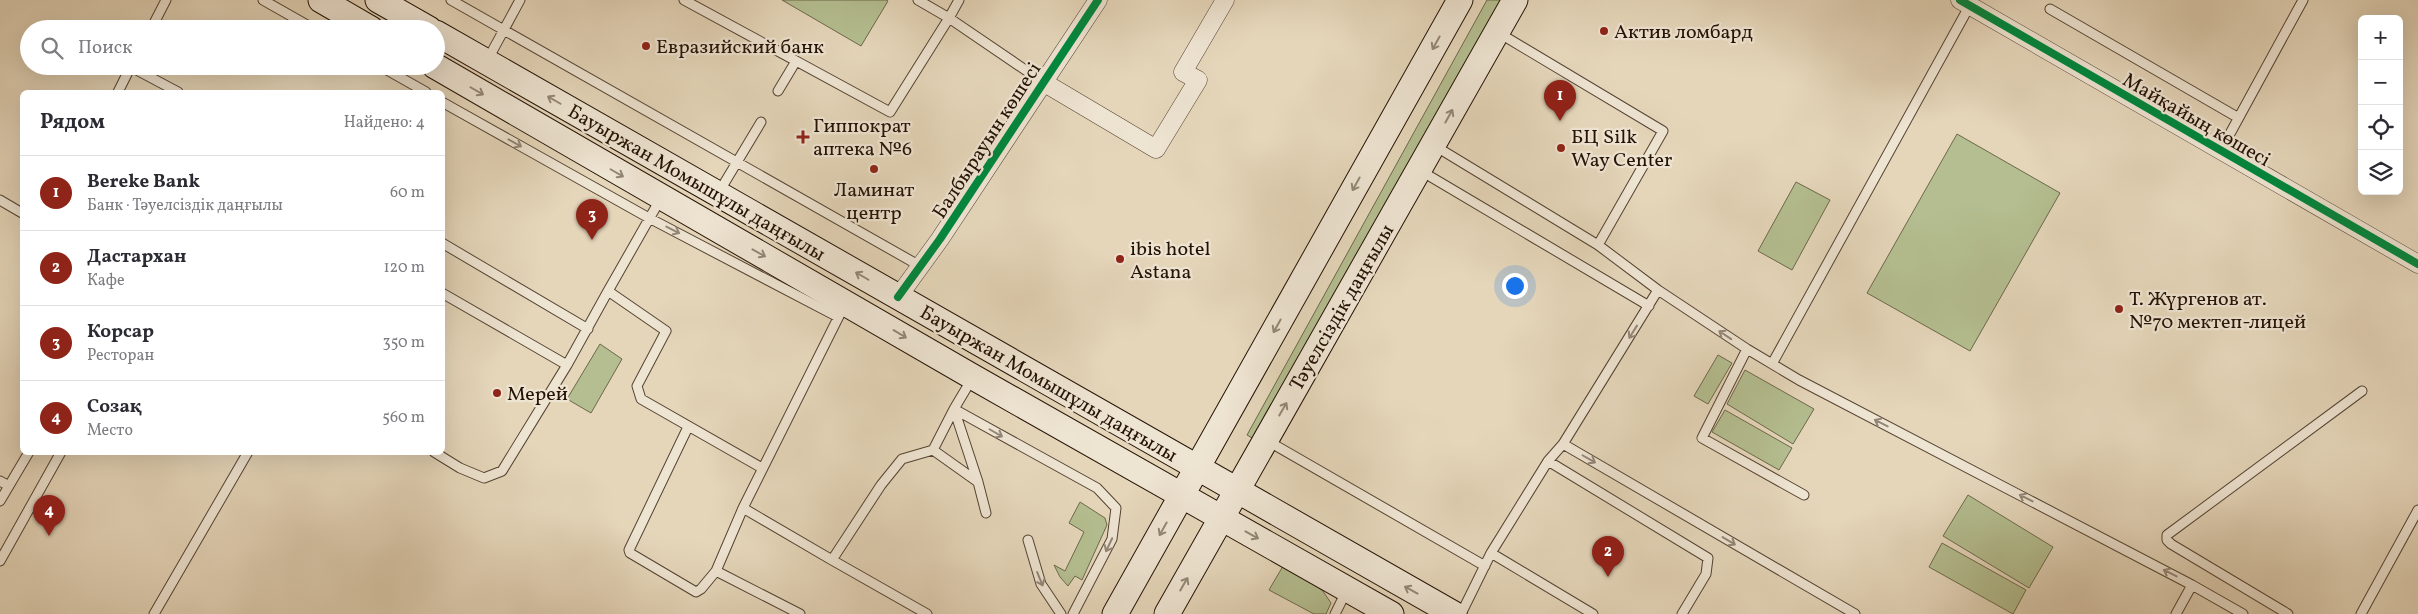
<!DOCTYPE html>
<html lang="ru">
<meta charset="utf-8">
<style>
:root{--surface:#fff;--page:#f7f7f7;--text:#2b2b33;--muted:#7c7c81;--line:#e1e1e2;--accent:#8f2418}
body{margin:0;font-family:Vollkorn,serif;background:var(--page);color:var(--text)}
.controls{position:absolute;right:15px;top:15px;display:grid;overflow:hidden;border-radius:8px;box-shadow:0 5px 20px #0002}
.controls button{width:45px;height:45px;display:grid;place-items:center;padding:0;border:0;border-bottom:1px solid var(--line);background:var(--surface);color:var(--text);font:25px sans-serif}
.you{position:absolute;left:1514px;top:285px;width:18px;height:18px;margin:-12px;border:4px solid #fff;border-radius:50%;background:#1a73e8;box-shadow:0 0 0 8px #1a73e833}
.badge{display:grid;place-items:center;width:32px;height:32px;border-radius:50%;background:var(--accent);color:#fff;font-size:16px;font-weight:700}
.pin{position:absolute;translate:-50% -41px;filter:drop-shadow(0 1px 2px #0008)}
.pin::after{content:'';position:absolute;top:26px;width:18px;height:15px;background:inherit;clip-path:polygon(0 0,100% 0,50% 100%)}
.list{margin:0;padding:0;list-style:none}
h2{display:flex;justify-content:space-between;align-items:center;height:65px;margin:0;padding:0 20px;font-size:21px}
h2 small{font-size:16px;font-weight:400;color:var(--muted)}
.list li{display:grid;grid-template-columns:32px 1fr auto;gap:15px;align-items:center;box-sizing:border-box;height:75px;padding:0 20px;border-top:1px solid var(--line)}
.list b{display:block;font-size:19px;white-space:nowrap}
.list p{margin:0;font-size:16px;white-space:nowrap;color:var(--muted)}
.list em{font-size:16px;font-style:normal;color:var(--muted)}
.icon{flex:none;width:28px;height:28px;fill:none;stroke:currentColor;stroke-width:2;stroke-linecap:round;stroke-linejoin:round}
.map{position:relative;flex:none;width:2418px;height:614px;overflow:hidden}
.search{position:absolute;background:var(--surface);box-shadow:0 5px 20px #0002;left:20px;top:20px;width:425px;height:55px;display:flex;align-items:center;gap:12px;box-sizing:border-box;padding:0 18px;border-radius:28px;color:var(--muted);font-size:19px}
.panel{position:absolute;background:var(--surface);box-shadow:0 5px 20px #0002;left:20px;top:90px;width:425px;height:365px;border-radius:8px}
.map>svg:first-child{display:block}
.green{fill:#b4be90;stroke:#6c684a}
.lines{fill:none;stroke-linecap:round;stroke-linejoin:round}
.lane-casing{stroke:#544332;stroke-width:11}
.street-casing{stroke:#544332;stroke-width:19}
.secondary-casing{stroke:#241205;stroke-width:27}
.lane{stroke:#eee4d2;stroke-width:9}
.street{stroke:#eee4d2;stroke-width:18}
.secondary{stroke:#eee4d2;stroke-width:25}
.cycleway-casing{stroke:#eee4d2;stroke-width:11}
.cycleway{stroke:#00873e;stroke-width:8}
.oneway{stroke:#938676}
.poi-dot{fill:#8f2418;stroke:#eee4d2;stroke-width:2}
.labels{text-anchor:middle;stroke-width:4.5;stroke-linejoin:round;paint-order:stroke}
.poi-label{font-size:20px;fill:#241205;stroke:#eee4d2;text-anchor:start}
.street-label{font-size:20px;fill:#241205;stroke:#eee4d2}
</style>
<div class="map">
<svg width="2418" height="614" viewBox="0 0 2418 614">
<rect width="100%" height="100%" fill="#e5d6ba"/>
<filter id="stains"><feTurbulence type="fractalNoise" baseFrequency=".004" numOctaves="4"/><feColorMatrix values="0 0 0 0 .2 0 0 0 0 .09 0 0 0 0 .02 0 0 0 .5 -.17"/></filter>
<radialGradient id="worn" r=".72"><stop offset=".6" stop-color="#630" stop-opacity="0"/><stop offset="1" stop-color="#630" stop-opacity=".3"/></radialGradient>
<path class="green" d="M782,0H886L888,1L861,46Z
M1487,0H1502L1259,442L1247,435Z
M1957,134L2060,193L1970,351L1867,293Z
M1796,182L1830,200L1792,270L1758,251Z
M600,344L622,359L591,413L567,399Z
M1718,355L1732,363L1708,404L1694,396Z
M1745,370L1814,409L1793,444L1727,404Z
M1725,410L1792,448L1779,470L1712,432Z
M1968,495L2053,547L2029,588L1943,536Z
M1080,502L1105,518L1107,525L1082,580L1075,576L1068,586L1060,577L1054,565L1065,571L1084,532L1069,523Z
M1942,543L2026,590L2013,614L1929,567Z
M1283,566L1322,590L1331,603L1326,614H1314L1269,590Z"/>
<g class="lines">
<g class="lane-casing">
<path id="lane" d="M263,0L314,29
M451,0L920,266
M684,0L890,112L949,18L1043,82
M918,0L949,18L959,0
M2050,9L2237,117
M151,29L166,0
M1499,33L1663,131L1598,245
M488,59L520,0
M380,66L426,92
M131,67L178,92
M778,91L796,61
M118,92L131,66
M442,102L649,218L838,317
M1435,146L1598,245L1658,290L1747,349L1799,380L2192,585L2243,614
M2220,152L2303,0
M1421,171L1649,306
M719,192L761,122
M661,198L608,291L666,331L637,386L641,399L762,468
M0,200L22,213
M442,243L588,329
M1658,290L1563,444L1855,614
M442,293L567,365
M1747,349L1702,438L1804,495
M1772,364L1970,5
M973,377L954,409L978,482L986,513
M688,427L629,550L630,553L696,592L701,589L716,571
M1266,440L1485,566
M434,452L460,468L484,478L502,471L567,365L608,291
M1548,461L1563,444
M0,481L9,486
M978,482L933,450L954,409L1097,488L1116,508L1112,539L1073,614
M0,501L29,452
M743,508L832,560
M1028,540L1041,584L1061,614
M1491,553L1548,461L1708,558L1706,574L1682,614
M0,561L61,452
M154,614L248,452
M800,614L716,571L743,508L841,312
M927,614L832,560L881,485L902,459L933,450
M1335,614L1347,590
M1461,614L1491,553L1593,614
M2176,614L2192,585
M2288,614L2171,544L2167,540V535L2362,391
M2361,614L2418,510"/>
</g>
<g class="street-casing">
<path id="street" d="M1960,0L2418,264
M1043,82L1156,149L1198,80L1183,72L1225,0
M898,297L940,239L1098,0"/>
</g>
<g class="secondary-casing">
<path id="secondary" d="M321,0L371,29
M378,0L429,29
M436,33L1454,614
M435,66L973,377L1391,614
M1115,614L1460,0
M1167,614L1515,0"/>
</g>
<use href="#lane" class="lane"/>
<use href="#street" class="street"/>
<use href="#secondary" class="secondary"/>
<g class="cycleway-casing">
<path id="cycleway" d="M1960,0L2418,264
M898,297L940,239L1098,0"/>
</g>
<use href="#cycleway" class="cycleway"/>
</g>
<defs><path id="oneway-shaft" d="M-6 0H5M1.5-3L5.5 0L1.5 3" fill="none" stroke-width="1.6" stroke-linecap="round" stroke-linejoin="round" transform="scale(1.25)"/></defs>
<g class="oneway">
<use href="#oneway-shaft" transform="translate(1436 43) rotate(119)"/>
<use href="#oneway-shaft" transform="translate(477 91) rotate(30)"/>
<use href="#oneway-shaft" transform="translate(554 100) rotate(-150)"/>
<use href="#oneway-shaft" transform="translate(1449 116) rotate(-61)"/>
<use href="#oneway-shaft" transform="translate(515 143) rotate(29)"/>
<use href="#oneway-shaft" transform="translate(617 173) rotate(30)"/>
<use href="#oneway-shaft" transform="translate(1356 184) rotate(119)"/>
<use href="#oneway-shaft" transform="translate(673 230) rotate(27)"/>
<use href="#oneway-shaft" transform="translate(759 253) rotate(29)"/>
<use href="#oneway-shaft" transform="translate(862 276) rotate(-150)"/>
<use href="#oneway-shaft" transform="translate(1277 326) rotate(119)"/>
<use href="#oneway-shaft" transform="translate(1633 332) rotate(122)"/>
<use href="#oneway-shaft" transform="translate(900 334) rotate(31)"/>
<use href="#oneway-shaft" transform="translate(1725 335) rotate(-146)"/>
<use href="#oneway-shaft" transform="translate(1283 409) rotate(-60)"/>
<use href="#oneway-shaft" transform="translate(1881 423) rotate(-153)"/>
<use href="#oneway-shaft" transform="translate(996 433) rotate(30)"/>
<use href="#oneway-shaft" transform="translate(1589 459) rotate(30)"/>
<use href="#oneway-shaft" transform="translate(2026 498) rotate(-153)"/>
<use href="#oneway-shaft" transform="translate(1163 529) rotate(119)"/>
<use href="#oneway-shaft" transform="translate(1252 535) rotate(29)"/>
<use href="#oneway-shaft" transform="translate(1729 541) rotate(31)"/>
<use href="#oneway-shaft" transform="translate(1109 545) rotate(115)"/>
<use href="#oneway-shaft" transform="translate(2170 573) rotate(-153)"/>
<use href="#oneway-shaft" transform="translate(1040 579) rotate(68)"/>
<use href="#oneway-shaft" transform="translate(1184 584) rotate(-60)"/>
<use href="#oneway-shaft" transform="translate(1411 590) rotate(-151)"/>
</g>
<g class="poi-dot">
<circle cx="1604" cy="31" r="5"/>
<circle cx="646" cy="46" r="5"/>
<path d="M800.5 129.5h5v5h5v5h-5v5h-5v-5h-5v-5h5z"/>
<circle cx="1561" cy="148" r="5"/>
<circle cx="874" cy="169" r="5"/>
<circle cx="1120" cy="259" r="5"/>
<circle cx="2119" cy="309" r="5"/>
<circle cx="497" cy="393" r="5"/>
</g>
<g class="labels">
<g class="poi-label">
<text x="1614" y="38">Актив ломбард</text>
<text x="656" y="53">Евразийский банк</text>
<text x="813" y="132">Гиппократ<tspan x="813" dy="23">аптека №6</tspan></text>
<text x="1571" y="143">БЦ Silk<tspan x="1571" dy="23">Way Center</tspan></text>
<text x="874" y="196" text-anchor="middle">Ламинат<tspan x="874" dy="23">центр</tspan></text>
<text x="1130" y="255">ibis hotel<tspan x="1130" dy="23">Astana</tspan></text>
<text x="2129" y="305">Т. Жүргенов ат.<tspan x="2129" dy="23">№70 мектеп-лицей</tspan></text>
<text x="507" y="400">Мерей</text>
</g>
<g class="street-label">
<text transform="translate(2197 119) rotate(30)" y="7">Майқайың көшесі</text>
<text transform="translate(986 140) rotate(-57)" y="7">Балбырауын көшесі</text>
<text transform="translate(697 182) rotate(30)" y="7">Бауыржан Момышұлы даңғылы</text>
<text transform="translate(1341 307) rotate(-60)" y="7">Тәуелсіздік даңғылы</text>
<text transform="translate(1049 383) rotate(30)" y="7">Бауыржан Момышұлы даңғылы</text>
</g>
</g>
<rect width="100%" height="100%" filter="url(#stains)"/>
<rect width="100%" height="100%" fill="url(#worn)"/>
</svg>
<div class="controls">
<button>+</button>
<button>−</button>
<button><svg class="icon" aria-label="locate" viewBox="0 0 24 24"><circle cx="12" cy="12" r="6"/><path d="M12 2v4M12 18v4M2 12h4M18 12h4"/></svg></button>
<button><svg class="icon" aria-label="layers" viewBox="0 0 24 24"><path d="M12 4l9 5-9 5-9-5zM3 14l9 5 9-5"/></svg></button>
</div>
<div class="you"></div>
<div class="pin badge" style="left:1560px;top:121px">1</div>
<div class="pin badge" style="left:1608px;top:577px">2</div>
<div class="pin badge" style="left:592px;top:240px">3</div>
<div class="pin badge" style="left:49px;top:536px">4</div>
<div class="search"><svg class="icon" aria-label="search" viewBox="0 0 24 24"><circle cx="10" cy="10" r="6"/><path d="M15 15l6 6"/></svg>Поиск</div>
<section class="panel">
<h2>Рядом<small>Найдено: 4</small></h2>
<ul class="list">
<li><span class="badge">1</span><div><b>Bereke Bank</b><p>Банк · Тәуелсіздік даңғылы</p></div><em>60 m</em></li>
<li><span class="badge">2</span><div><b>Дастархан</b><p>Кафе</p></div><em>120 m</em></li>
<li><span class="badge">3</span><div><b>Корсар</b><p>Ресторан</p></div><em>350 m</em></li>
<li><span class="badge">4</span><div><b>Созақ</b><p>Место</p></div><em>560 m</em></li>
</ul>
</section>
</div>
